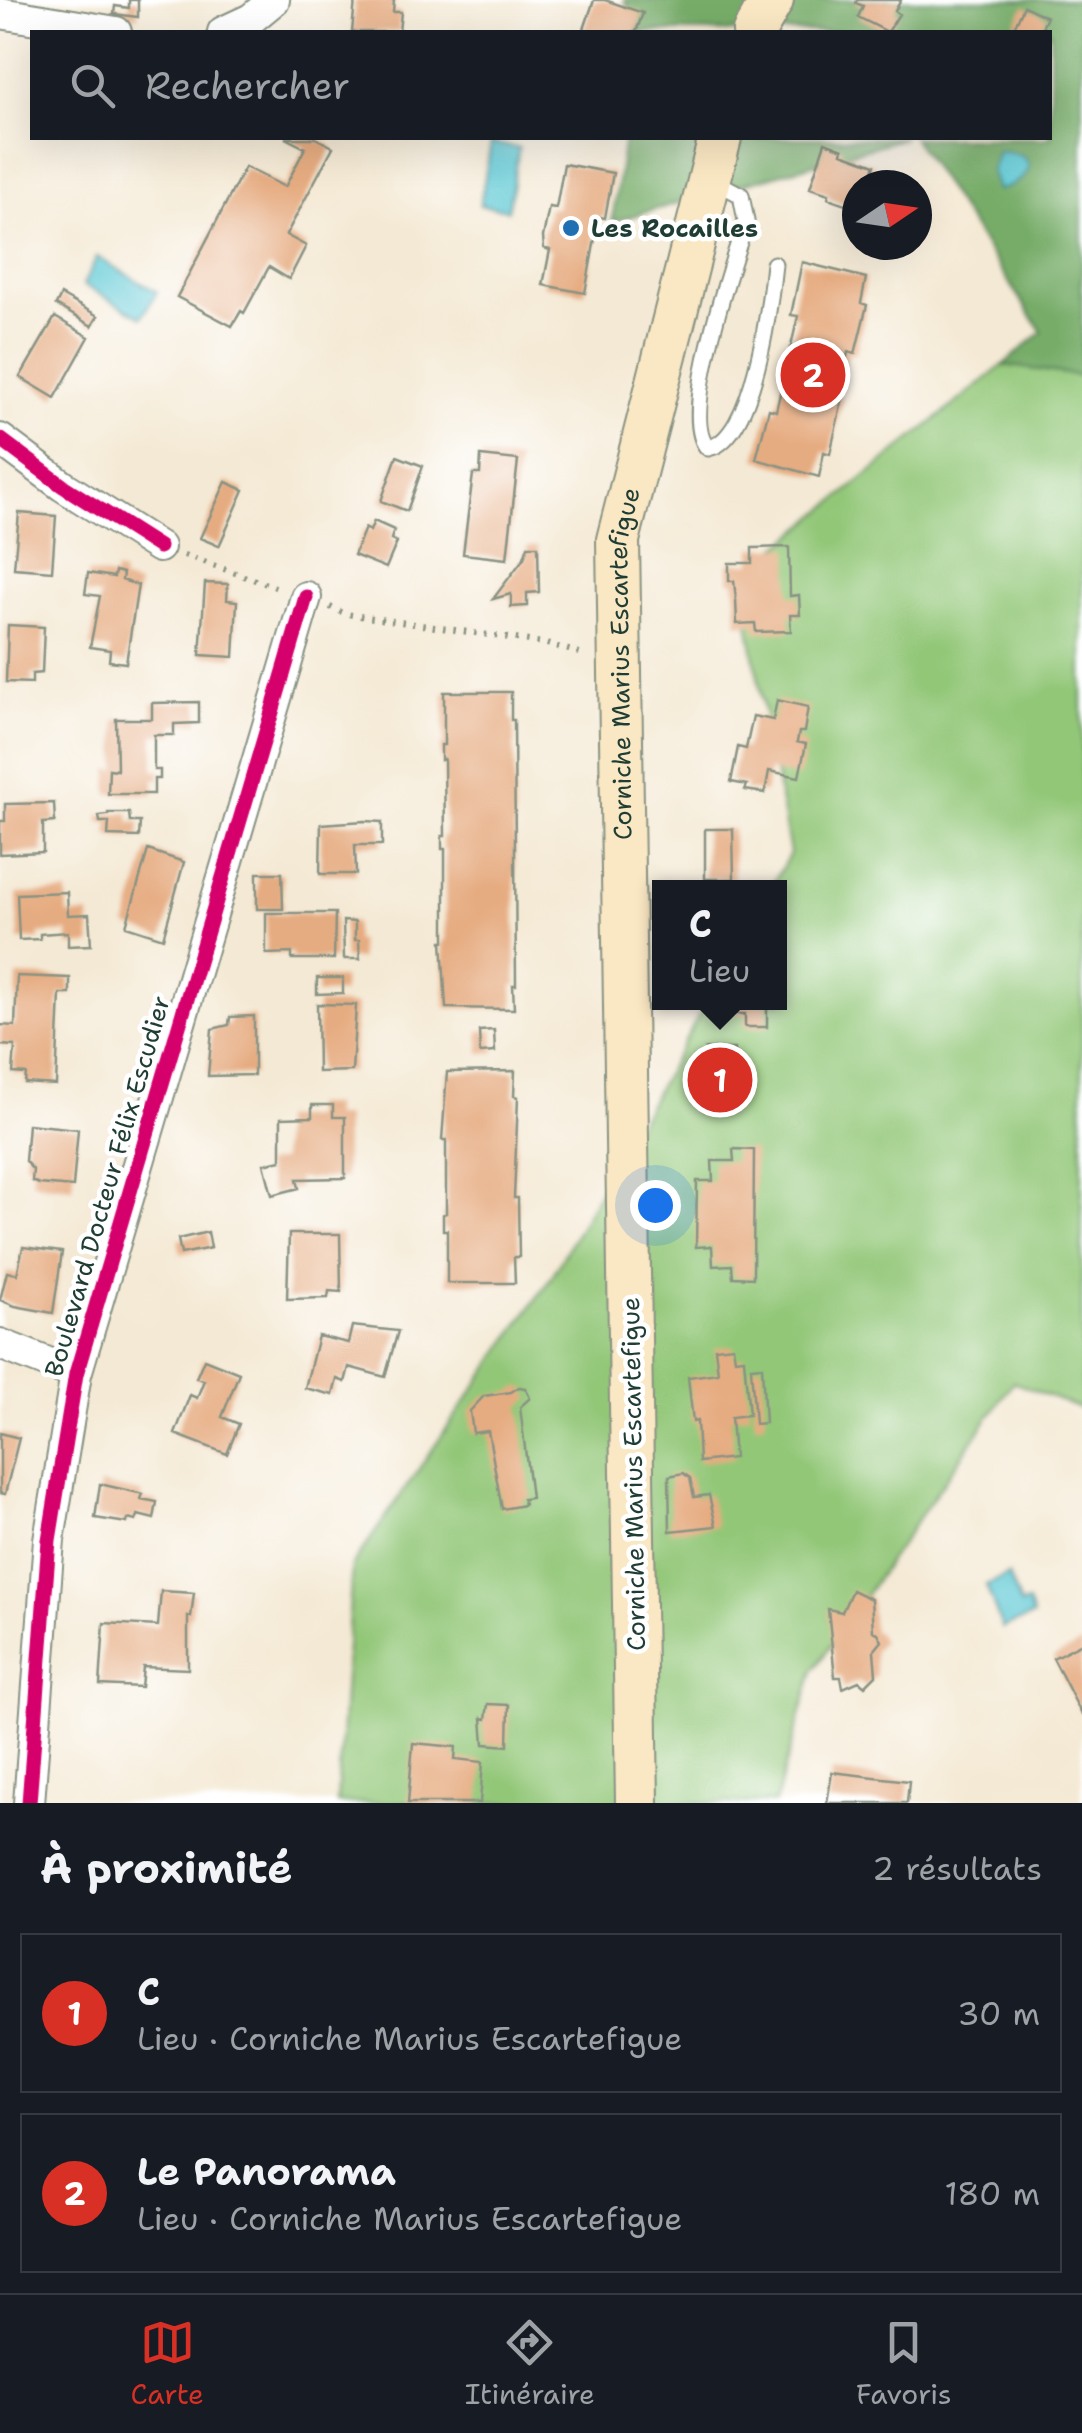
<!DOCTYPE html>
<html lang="fr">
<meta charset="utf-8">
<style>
:root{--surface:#171b24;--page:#20242c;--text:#f1f3f6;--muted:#9ea1a6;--line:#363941;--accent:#d93025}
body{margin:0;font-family:"Shantell Sans",sans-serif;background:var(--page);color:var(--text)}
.compass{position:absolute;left:842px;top:170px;width:90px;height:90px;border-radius:50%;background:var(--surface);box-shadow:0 10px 40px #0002;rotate:77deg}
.you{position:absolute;left:655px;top:1205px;width:35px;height:35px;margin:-25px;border:8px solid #fff;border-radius:50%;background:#1a73e8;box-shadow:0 0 0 15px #1a73e833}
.badge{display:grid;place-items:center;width:65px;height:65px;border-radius:50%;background:var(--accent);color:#fff;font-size:32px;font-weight:700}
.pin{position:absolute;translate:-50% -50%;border:5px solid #fff;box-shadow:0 2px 10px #0006}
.popup{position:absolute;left:652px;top:880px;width:135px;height:130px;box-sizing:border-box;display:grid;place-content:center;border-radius:0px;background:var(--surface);filter:drop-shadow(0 2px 8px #0005);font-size:32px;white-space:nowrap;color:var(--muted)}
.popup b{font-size:38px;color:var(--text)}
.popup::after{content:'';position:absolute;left:50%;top:100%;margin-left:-20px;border:20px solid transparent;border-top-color:var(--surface)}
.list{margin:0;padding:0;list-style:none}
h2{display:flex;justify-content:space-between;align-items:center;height:130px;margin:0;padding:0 40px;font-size:42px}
h2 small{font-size:32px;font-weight:400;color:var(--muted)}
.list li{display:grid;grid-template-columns:65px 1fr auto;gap:30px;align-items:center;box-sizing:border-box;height:160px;margin:0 20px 20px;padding:0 20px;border:2px solid var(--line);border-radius:0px}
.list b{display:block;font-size:38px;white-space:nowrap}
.list p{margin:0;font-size:32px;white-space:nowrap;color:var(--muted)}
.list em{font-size:32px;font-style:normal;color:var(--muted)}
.icon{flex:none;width:55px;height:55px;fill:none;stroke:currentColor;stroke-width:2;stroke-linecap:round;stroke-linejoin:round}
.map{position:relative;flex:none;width:1082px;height:1803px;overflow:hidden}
.search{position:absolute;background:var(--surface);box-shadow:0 10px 40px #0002;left:30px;right:30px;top:30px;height:110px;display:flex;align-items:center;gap:25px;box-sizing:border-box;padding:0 35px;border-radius:0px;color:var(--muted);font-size:38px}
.sheet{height:490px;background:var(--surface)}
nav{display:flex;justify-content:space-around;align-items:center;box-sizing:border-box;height:140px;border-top:2px solid var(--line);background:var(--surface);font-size:28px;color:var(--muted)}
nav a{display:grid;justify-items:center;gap:5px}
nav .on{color:var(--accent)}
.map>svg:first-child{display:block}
.green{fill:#93c778;stroke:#598256;stroke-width:2.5}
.forest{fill:#76ac68;stroke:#4a744e;stroke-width:2.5}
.water{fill:#5cc8d4;stroke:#3e8284;stroke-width:2.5}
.building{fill:#e6ac81}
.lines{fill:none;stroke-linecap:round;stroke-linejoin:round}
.lane-casing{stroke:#8a9384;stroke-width:19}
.street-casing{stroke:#8a9384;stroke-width:34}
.secondary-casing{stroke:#8a9384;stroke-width:46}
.path{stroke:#8a9384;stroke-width:6;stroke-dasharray:2.5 8;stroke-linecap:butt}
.lane{stroke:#fff;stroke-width:15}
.street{stroke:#fff;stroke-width:30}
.secondary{stroke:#fae7c3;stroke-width:42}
.cycleway-casing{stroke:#fff;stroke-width:21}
.cycleway{stroke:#d6006c;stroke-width:15}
.poi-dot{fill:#1f6fb2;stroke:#fff;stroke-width:4}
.labels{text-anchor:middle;stroke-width:9;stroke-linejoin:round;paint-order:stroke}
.poi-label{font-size:25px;font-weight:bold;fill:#1f3d34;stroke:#fff;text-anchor:start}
.street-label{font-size:25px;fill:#1f3d34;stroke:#fff}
</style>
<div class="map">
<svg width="1082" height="1803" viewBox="0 0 1082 1803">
<rect width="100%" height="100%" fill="#fff"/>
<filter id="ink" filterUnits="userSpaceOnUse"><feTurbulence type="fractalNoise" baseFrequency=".01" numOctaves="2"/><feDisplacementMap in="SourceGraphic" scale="20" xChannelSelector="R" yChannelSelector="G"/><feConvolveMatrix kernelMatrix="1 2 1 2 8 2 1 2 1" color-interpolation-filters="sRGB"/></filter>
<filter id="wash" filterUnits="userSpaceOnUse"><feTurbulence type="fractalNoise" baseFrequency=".0048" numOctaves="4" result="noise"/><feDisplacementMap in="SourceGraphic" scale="40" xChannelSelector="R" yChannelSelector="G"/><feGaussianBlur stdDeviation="2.25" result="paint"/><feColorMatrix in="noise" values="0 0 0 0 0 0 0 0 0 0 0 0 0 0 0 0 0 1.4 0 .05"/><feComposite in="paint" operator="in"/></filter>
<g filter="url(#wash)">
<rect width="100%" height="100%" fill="#f4e9d4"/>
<path class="green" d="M1003,365L1082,376V1409L1013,1382L813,1671L775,1803H337L352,1566L552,1276L706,1003L780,1002V888L771,887L790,853L740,578Z"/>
<path class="forest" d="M624,0H1082V376L1003,365L1042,332L913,138H1050V32H638L639,27Z
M624,138H904L612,222Z"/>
<path class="water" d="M491,143L519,148L508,210L480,205Z
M998,151C1004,152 1019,153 1023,157C1041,172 1009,189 997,190L991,171Z
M97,257L157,292L142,317L83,285Z
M1009,1575L1020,1605L1028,1603L1033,1616L1002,1628L986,1585Z"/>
<g id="blocks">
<path class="building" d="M129,0H138V17L114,14L115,6L129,8Z
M355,0H394L393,12H401L399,32H352Z
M594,0H605L643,13L636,32H583Z
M857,0H901L895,11L899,14L888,32L858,17L863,6L856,3Z
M1024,6L1047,17L1040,32H1012Z
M285,138H315L333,147L286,235L306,246L289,279L269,267L244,313L241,311L232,326L177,297L245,167L285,187L305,148Z
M825,142L843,149L842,153L875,165L868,185H857V208L828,198L829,194L810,188Z
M564,164L613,173L605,218L599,217L585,293L543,285L550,250L544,248L543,237L549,207L556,208Z
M802,262L866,278L861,303L867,305L855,354L848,352L838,396L843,397L830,454L824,452L819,477L756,459L769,409L776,411L798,316L791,315Z
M61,295L98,316L92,326L56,305Z
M55,317L89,337L55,398L20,377Z
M397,456L423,466L407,511L381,501Z
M481,456L518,460L507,559L463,554L473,474H480Z
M226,482L244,490L219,546L200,538Z
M19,513L56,516L52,571L14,568Z
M374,521L394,530L391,539L397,542L386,568L354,555L365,528L370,531Z
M528,546H538L539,592L527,593V606L511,607V594L493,599L524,558Z
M789,547L790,596L799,595L800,615H790L791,631L756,632L755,623L737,624L736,599L734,581H729V563H752V548Z
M115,571L123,573L122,580L138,585L126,663L109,661L110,650L90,647L100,596L85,594L88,573L114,577Z
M205,583L228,584L227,600L237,601L234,657L200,655Z
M8,625L44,627L42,673L32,674V683L6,682Z
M444,692H511V720H514L516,985H513L514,1009L446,1008L442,941H445V849H442V836H445L444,759L441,760V745H444Z
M777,700L808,707L804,732H799L797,742L806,744L799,777L769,771L765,793L745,790L747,785L731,782L738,747L746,749L753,716L773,720Z
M199,702V723L174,724V735H154V770H160V779H154V794H108L109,769L117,770L116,719H152V703Z
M54,803L55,822L43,823V852L0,854V821H5V804Z
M108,813H129L130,822H140L139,837L108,836L109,822H100L99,816L108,815Z
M365,821L382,822V845H355L356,874H320L321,824Z
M705,829H733L734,879H705Z
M148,850L184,862L163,938L126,926Z
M257,873H282L283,909H257Z
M67,892L68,915L89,914L91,945L68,946V932L40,934V939L19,940L17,894Z
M266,913H335L334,959H292V953L266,954Z
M343,921L355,922V940H359L360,959H344Z
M17,976L70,978V994H60L56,1085L25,1083L26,1074L13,1073L15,1046L0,1045V1025L15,1026Z
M317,978H343V993L317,994Z
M725,1002H767V1027H745V1014H725Z
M317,1004L356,1005L352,1071L318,1072Z
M254,1016V1075L208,1076L212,1029L229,1025L230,1017Z
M494,1030L495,1052L480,1053L479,1031Z
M705,1049H734V1111H705Z
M515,1071L514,1096L518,1097L514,1198H518L519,1257H514L515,1283H447V1230H443V1214L446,1213V1140H442L447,1072Z
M312,1105H333V1117H345V1178L297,1179L299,1188L272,1195L264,1164L281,1160V1118L312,1117Z
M28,1124L78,1129L73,1187L39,1184L32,1181L33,1170L25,1161Z
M733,1149L754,1150L753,1278L733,1277L732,1265L713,1266L712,1246L696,1247L697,1181H713L712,1161H734Z
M208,1232L211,1248L181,1254L178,1239Z
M289,1234H340L341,1292L329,1291L328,1298L287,1299Z
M23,1247L62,1252L53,1313L15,1306L0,1300L7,1272L17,1274Z
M352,1326L398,1331L385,1377L349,1367L345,1382L337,1379L333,1395L305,1388L318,1336L348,1343Z
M733,1346L735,1359L744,1358L749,1415L731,1417L734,1458L699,1462L697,1421L693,1422L688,1377L718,1373L715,1348Z
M204,1359L239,1373L222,1417L239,1424L227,1454L175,1434L190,1395L197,1398L204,1380L196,1378Z
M762,1366L765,1423L755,1424L751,1367Z
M519,1387L525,1388L530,1398L520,1407L531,1498L523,1499L524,1505L502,1509L488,1431L473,1433L470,1411L484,1396L511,1392Z
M0,1433L19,1438L5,1494L0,1493Z
M683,1473L690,1478L694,1497L709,1495L716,1526L670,1531L669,1476Z
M100,1484L143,1494L141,1499L157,1502L154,1519L138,1515L136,1521L128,1519L127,1523L95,1518Z
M852,1590L871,1599L873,1631L878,1633L882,1641L874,1651L876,1675L865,1686L859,1681L843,1688L841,1677H835L828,1609L842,1612Z
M161,1591L194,1593L191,1617L188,1616V1669L143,1667L141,1687L100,1685L104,1623L158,1626Z
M1082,1643V1715L1053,1658Z
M488,1704L509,1705L508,1746L484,1744L482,1718L486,1719Z
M413,1743L456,1747L455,1759L483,1762L480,1803H408Z
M832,1772L909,1781L907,1803H827Z"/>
</g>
</g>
<g filter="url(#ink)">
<use href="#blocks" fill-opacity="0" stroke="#8a9384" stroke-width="2.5"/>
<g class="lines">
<g class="lane-casing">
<path id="lane" d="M713,180L741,195L746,221C733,261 678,419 708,448C754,441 770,303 774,264"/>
</g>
<g class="street-casing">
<path id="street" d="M0,13L116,32
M223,32L251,19L274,0
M0,439L63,486L159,547
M0,1344L76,1374
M29,1803L49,1540L76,1374L306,597"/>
</g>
<g class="secondary-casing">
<g id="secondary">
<path d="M754,32L772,0"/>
<path id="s1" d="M637,1803L618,540L720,138"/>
</g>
</g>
<path class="path" d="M184,555L281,589
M330,607L346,614L543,643L587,655"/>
<use href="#lane" class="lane"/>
<use href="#street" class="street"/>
<use href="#secondary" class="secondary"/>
<g class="cycleway-casing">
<path id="cycleway" d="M0,439L63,486L159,547
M29,1803L49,1540L76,1374L306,597"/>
</g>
<use href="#cycleway" class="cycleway"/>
</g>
</g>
<circle class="poi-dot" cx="571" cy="228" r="10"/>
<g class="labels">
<g class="poi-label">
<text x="591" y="237">Les Rocailles</text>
</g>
<g class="street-label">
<text dy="9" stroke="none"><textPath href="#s1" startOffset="1140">Corniche Marius Escartefigue</textPath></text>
<text transform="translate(107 1186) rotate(-74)" y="9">Boulevard Docteur Félix Escudier</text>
<text transform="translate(633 1474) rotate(-91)" y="9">Corniche Marius Escartefigue</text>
</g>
</g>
</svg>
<svg class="compass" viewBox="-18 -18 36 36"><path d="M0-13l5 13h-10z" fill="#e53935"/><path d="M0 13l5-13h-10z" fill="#9ea1a6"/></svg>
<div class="you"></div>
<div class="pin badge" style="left:720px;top:1080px">1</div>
<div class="popup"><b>C</b>Lieu</div>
<div class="pin badge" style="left:813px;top:375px">2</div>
<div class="search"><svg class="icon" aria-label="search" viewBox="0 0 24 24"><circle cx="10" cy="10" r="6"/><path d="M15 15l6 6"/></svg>Rechercher</div>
</div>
<section class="sheet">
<h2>À proximité<small>2 résultats</small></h2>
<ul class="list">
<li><span class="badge">1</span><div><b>C</b><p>Lieu · Corniche Marius Escartefigue</p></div><em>30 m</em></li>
<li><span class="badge">2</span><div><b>Le Panorama</b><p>Lieu · Corniche Marius Escartefigue</p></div><em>180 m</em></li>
</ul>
</section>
<nav>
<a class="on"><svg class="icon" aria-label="map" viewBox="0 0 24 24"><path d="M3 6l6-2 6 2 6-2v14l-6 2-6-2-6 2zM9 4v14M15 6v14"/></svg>Carte</a>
<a><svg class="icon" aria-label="directions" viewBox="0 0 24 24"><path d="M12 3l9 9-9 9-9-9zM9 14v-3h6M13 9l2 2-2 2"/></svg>Itinéraire</a>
<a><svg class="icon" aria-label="saved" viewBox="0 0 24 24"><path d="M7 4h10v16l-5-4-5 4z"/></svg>Favoris</a>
</nav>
